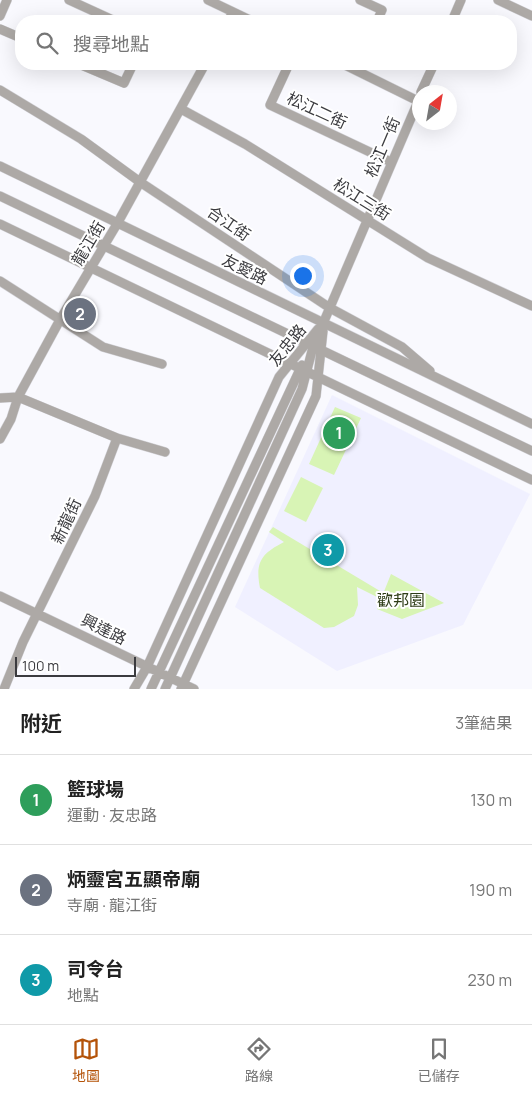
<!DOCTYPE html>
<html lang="zh-TW">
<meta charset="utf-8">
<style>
:root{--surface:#fff;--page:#f6f6f6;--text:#222;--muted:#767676;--line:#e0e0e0;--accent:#b45309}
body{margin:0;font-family:Manrope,"Noto Sans TC",sans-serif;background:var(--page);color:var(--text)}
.compass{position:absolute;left:412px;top:85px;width:45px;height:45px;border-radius:50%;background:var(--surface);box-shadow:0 5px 20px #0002;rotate:31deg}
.scale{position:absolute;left:15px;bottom:12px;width:121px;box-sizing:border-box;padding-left:5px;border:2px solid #3b3b3f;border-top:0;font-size:14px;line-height:18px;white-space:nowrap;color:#3b3b3f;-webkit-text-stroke:4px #fff;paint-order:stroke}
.you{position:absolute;left:302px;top:275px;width:18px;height:18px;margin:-12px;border:4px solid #fff;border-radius:50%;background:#1a73e8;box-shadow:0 0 0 8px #1a73e833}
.badge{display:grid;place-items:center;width:32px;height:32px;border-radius:50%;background:var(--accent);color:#fff;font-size:16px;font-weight:700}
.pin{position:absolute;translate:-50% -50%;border:2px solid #fff;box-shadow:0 1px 5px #0006}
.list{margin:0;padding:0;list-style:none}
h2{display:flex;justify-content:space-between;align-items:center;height:65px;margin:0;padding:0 20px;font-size:21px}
h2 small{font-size:16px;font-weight:400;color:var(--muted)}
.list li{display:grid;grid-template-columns:32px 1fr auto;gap:15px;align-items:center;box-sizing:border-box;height:90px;padding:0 20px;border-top:1px solid var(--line)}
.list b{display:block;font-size:19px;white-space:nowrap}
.list p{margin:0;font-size:16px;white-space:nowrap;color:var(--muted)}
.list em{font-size:16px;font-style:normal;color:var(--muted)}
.icon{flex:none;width:28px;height:28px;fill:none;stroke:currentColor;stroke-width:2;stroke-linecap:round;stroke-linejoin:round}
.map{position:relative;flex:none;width:532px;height:689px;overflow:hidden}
.search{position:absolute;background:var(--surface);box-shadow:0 5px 20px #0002;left:15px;right:15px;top:15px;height:55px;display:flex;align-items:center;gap:12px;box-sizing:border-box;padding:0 18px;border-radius:20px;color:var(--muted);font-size:19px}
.sheet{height:335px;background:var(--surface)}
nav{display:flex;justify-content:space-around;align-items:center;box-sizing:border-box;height:70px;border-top:1px solid var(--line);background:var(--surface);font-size:14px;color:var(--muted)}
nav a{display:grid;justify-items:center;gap:2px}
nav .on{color:var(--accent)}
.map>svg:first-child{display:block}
.built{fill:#f0f0ff}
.green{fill:#d8f4b5}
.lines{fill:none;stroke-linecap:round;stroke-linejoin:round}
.minor-casing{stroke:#d3d3d8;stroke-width:10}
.minor{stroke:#ada9a6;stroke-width:9}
.labels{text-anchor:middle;stroke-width:4;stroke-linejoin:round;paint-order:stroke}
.street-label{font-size:16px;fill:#3b3b3f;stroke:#fff}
.park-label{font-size:16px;fill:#2e3d17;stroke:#fff}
</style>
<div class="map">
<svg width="532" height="689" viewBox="0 0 532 689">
<rect width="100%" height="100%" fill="#f9f9fe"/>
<path class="built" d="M332,395L530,494L463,625L337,671L235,607Z"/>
<path class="green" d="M335,407L361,418L334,475L309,464Z
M301,477L323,488L306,522L284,511Z
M273,527L380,591L377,597L357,587L358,605L354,616L334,627L324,628L260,588C255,562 261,554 284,542L269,532Z
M391,574L444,603L402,619L377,609Z"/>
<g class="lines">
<g class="minor-casing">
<path id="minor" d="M69,0L115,21
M208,0L252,21
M360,0L382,10L377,21
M498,0L532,16
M0,16L7,0
M228,21L233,12
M452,21L461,0
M0,29L21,38
M79,64L124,83L133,64
M289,64L270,105L391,162
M343,64L418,101
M0,90L81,139L140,182L330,308L402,347L430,371
M421,92L434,64
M181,109L245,144L428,258L532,306
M0,166L532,424
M0,196L532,451
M0,224L532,480
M0,281L103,347L162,364
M0,398L18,397L117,438L165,452
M0,439L11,419L18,397L61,318L117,224L205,64
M0,596L194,689
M4,689L23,642L95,496L117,438
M134,689L147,667L279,377L318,329
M151,689L302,365
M165,689L302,389L313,347L420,97
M181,689L316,396L323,331"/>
</g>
<use href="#minor" class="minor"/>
</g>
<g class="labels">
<g class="street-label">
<text transform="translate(317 110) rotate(25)" y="6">松江二街</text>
<text transform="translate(382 147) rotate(-67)" y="6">松江一街</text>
<text transform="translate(362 199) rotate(32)" y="6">松江三街</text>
<text transform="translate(229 223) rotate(34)" y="6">合江街</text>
<text transform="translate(88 243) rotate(-59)" y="6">龍江街</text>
<text transform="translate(245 269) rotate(26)" y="6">友愛路</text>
<text transform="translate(287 345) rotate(-51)" y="6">友忠路</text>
<text transform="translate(66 521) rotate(-65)" y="6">新龍街</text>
<text transform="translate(104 629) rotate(26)" y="6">興達路</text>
</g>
<g class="park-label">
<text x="401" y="606">歡邦園</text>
</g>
</g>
</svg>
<svg class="compass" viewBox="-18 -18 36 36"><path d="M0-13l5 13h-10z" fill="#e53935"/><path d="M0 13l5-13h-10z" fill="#767676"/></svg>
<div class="scale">100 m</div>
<div class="you"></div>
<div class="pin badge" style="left:339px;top:433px;background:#2e9e5b">1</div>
<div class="pin badge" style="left:80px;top:314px;background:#6b7280">2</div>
<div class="pin badge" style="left:328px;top:550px;background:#0f9aa8">3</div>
<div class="search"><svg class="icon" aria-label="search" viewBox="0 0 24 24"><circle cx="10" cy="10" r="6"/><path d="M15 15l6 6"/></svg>搜尋地點</div>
</div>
<section class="sheet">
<h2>附近<small>3筆結果</small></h2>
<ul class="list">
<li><span class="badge" style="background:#2e9e5b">1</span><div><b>籃球場</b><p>運動 · 友忠路</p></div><em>130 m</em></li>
<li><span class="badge" style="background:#6b7280">2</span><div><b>炳靈宮五顯帝廟</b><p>寺廟 · 龍江街</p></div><em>190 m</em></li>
<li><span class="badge" style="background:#0f9aa8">3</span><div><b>司令台</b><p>地點</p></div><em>230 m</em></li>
</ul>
</section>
<nav>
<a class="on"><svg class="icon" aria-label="map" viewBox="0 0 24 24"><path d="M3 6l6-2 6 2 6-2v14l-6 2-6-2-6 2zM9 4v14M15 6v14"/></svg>地圖</a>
<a><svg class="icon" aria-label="directions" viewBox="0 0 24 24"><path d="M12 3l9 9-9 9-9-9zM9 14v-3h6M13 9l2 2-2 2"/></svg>路線</a>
<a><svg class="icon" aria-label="saved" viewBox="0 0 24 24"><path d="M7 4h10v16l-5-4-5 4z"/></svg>已儲存</a>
</nav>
